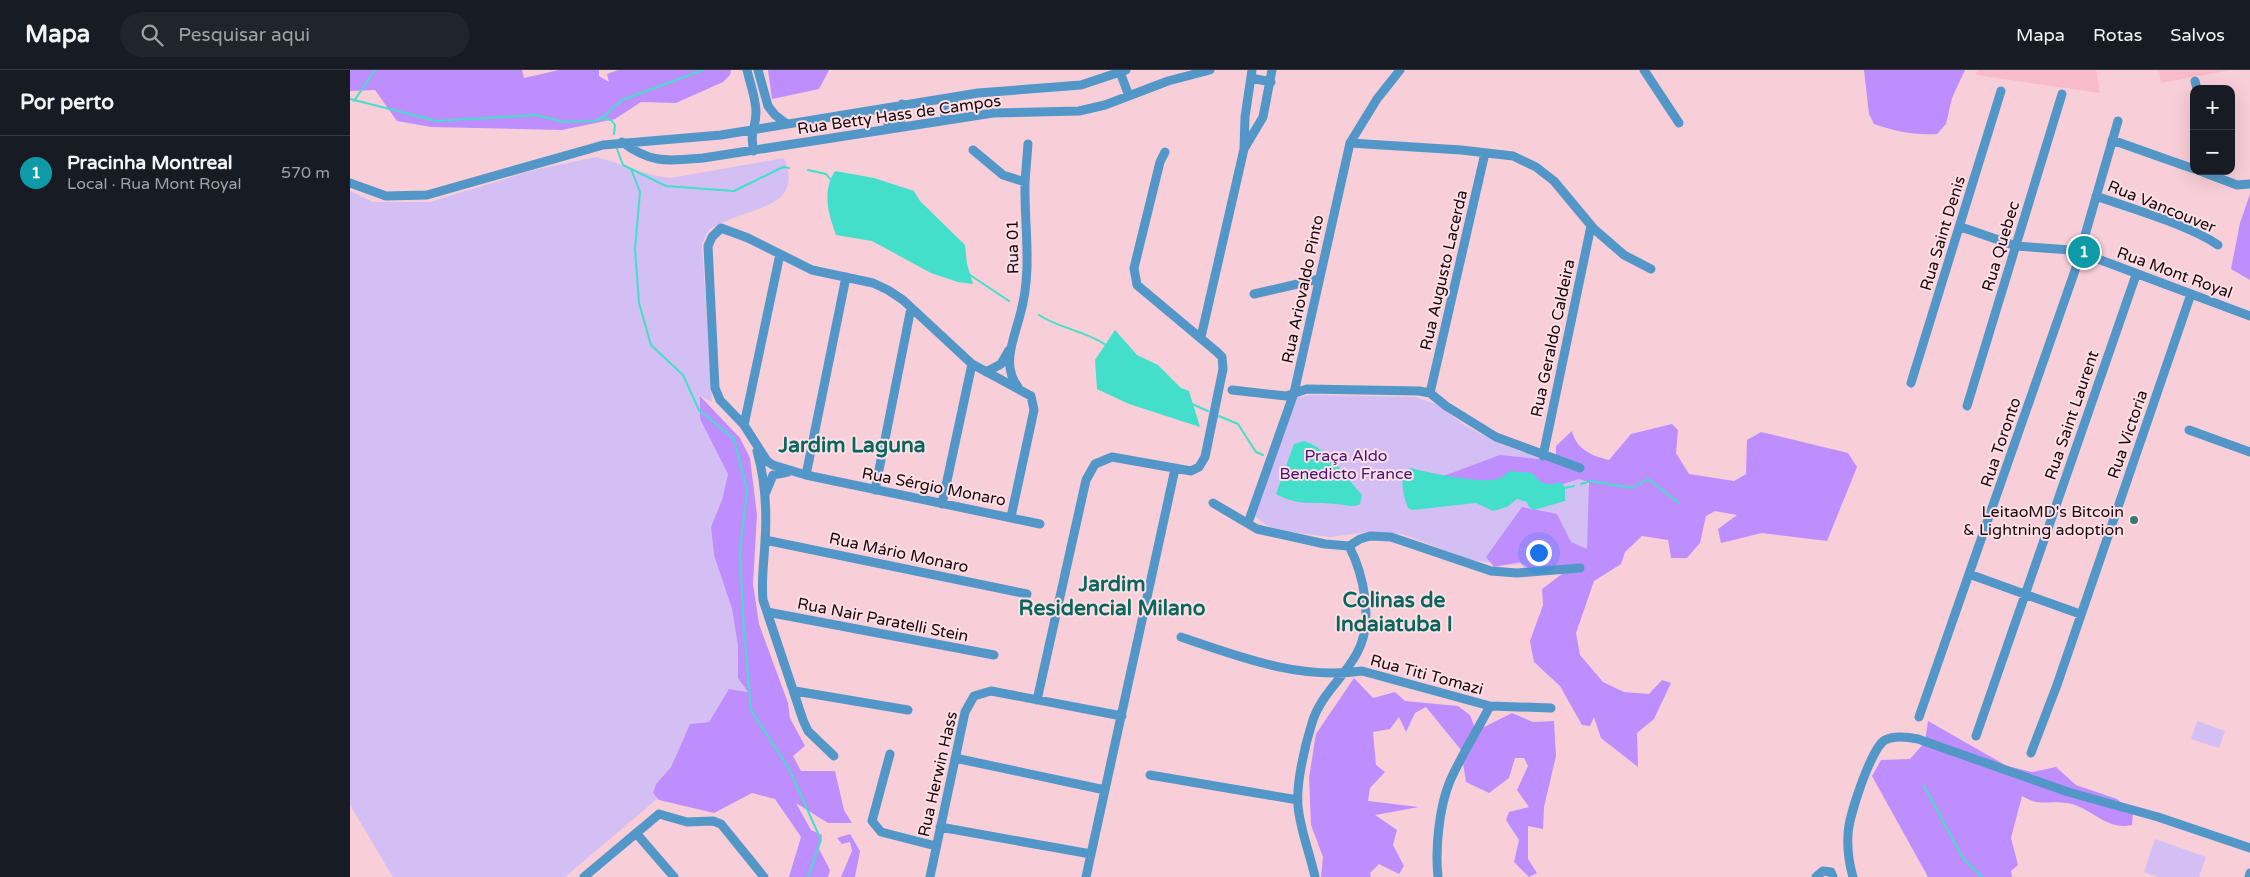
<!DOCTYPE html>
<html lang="pt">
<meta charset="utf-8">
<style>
:root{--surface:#171b24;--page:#20242c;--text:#f1f3f6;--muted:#9ea1a6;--line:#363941;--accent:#2563eb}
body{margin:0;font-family:"Varela Round",sans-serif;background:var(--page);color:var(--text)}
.controls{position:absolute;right:15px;top:15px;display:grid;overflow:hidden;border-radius:10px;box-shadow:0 5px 20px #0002}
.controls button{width:45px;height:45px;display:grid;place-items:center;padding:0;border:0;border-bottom:1px solid var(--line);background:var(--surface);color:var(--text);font:25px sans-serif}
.you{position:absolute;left:1188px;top:482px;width:18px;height:18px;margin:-12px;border:4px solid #fff;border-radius:50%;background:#1a73e8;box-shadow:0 0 0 8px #1a73e833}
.badge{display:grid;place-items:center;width:32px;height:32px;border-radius:50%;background:var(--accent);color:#fff;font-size:16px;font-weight:700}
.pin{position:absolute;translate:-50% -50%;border:2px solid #fff;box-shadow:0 1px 5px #0006}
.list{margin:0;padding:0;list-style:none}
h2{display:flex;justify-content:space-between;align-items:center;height:65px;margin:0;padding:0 20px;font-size:21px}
h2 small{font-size:16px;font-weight:400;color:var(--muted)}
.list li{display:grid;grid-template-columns:32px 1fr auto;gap:15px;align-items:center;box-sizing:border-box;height:75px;padding:0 20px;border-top:1px solid var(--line)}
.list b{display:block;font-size:19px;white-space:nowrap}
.list p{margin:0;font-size:16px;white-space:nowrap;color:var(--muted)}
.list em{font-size:16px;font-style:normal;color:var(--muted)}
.icon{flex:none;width:28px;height:28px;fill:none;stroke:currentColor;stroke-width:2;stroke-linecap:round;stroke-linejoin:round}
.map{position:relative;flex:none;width:1900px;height:807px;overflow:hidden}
header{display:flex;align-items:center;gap:30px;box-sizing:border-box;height:70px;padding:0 25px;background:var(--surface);border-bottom:1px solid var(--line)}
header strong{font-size:24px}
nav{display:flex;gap:28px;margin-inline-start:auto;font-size:18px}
.search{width:350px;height:45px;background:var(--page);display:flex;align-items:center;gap:12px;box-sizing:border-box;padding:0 18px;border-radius:28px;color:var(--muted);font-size:19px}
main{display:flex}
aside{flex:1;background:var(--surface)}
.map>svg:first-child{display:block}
.built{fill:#f8bbca}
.green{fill:#d3bff3}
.forest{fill:#be8eff}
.water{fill:#43dfca}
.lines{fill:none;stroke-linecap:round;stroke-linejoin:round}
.stream{stroke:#43dfca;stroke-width:2}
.minor{stroke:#5397c8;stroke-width:9}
.poi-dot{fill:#367b71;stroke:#fce0e6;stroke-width:2}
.labels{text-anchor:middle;stroke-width:4;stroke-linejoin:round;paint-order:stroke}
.street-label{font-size:16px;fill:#1b060c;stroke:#fce0e6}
.park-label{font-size:16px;fill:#461074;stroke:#fce0e6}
.poi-label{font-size:16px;fill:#1b060c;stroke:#fce0e6;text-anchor:end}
.district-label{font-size:21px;font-weight:bold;fill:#08665b;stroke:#fce0e6}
</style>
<header>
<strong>Mapa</strong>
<div class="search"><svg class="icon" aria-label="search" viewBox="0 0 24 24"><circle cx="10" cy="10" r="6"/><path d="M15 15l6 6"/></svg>Pesquisar aqui</div>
<nav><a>Mapa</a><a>Rotas</a><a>Salvos</a></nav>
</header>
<main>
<aside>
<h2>Por perto<small></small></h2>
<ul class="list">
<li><span class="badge" style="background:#0f9aa8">1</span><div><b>Pracinha Montreal</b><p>Local · Rua Mont Royal</p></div><em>570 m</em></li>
</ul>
</aside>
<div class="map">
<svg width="1900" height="807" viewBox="0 0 1900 807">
<rect width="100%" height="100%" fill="#f8ced8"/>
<path class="built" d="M1627,0H1746L1750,23L1626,5Z
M1809,0H1881L1811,13Z"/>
<path class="green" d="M246,87C271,93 295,106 321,108L434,88C454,137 405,136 372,153C368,155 361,157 359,160C356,163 354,170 352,174L362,332L350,326V349L378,404L372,430L361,457L364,485L382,539L388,576V607L399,622L379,619L359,652L340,654L321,697L306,714L303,723L308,728L215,807H43L0,735V121L23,132H80L184,100Z
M962,325L1065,327L1086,334L1116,356L1153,375L1232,403L1241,421L1249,488L1163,495L1121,490L1052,464L1017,462L980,467L942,462L917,456L905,446L944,328Z
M1847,651L1875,661L1869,678L1841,669Z
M1805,769L1856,787L1849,807H1808L1794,802Z"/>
<path class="forest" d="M0,0H172L174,8L209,0H249V6L259,12L257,4L268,0H381L380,5L373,12L326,33L291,32L265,49L212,60L81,57L47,51L25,20L0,21Z
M418,0H479L469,19L422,29Z
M1514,0H1615L1602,28L1596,54L1587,64C1562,65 1548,62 1524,54L1519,44Z
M1900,124V210L1881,199L1890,153Z
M350,326L390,368L400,388L407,445L403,514L409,554L438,633L440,648L455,676L443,686L451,701H485L494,740L502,753H478L446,733L461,760L472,765L469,779L480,800L478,807H439L451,767L425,729L402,723L364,743L309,730L303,723L306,714L321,697L340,654L359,652L379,619L398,622L388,608V576L382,539L364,485L361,457L372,430L378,404L350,349Z
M1322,354L1328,360L1326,383L1339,404L1384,411L1396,404L1397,370L1411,362L1498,383L1507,397L1477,471L1412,463L1371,473L1368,459L1387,445L1365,441L1356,446L1350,473L1337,488H1321L1318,470L1292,466L1275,482L1271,494L1244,511L1226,563L1230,585L1253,612L1274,622L1299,624L1312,610L1321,613L1304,649L1287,663L1288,697L1251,668L1244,647L1240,656L1232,655L1210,616L1184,592L1180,571L1193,535L1192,519L1212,504L1215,495L1185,503L1170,492L1144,497L1136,487L1172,437L1207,444L1221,472L1237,479L1239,412L1229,409L1191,421L1134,417L1088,408L1150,385L1206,391V376L1222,361C1226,379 1242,386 1259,390L1281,364Z
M1004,608L1023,628L1045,622L1055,631L1108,636L1120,645L1126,661L1162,643L1183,652L1204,651L1206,686L1194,737L1193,759L1178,756V789L1187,803L1179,807L1164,792L1169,770L1156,750L1159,742L1179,737L1167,720L1178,696L1174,688H1165L1159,708L1139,723L1116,712L1111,680L1076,637L1065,643L1056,662L1049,647L1040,659L1023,662L1026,695L1035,702L1020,718L1018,731L1069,737L1025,745L1047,760L1043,775L1054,796L1049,804L1029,794L1020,803L1021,807H971L973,787L961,755L959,708L966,664Z
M1578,651L1657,696L1682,702L1706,697L1726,715L1767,729L1783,743L1782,755C1755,761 1742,737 1717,733C1697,730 1691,737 1672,726L1661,768L1668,795L1661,801L1662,807H1578L1522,706L1531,690L1560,689L1575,672Z
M500,764L510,781L505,807H491L502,781L500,772L492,774L487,768Z"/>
<path class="water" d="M485,101L524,108L564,121L570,131L615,175L617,194L623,214L608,212L581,203L522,171L486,165C478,143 472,121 485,101Z
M765,260L787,285L808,295L831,318L839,321L850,357L779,334L747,319L745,290Z
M954,371C979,379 995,406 1012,425L1010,434C1003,438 995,435 987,434C964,432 947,436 926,424L944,374Z
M1061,398C1079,403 1134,415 1150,408C1153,407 1157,403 1159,401L1182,403C1191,413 1196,417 1210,412L1215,417V431L1184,440L1179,437L1177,432L1167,429L1157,437L1143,441L1126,433L1063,440L1058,438C1053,425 1049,411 1057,399Z"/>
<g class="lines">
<path class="stream" d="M0,29L87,51L186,45L214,52L245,51L251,48L261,50L265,55L264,64
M4,31L25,0
M252,48L272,30L353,0
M267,79L273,95L316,116L384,121L433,97L439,98
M281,99L290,122L285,179L289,233L301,275L333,305L349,340L384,369L397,419L390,482L394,562L401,640L439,699L471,770L458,807
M458,100L476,104L480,109
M620,205L659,231
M689,245C710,259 734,260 756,275
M842,334L858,341
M869,346L888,354L906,382L913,385
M1231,414L1241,411L1282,418L1298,409L1329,433
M1214,418L1224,416
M1574,716L1613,788L1632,807"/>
<path class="minor" d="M397,0C400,13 406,29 406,42C406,59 399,62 404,81
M408,0L418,36L425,45L437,54
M1294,0L1329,53
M770,2L779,26
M901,8L921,12
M1845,11L1847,19
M595,50L594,34L604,30
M538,54L552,48V34
M1762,70L1844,99
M272,72C301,94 318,91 353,88L643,43L729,41L755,35L818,11L860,0
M1000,73L1111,80L1163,86L1186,97L1204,111L1244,159L1274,185L1301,199
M894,79L913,47L922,0
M623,80L653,105L675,112
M1850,101L1887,115L1900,114
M0,113L36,126L77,125L253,75L371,65L628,23L731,15L776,0
M1746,126C1780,138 1839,155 1868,175
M1611,157L1666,176L1721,180
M1733,172L1768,51
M1720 182a10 10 0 1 1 20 0a10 10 0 1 1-20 0Z
M1740,186L1900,246
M904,224L969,209
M851,267L894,79L895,47L902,0
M636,302L651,294L659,280
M1561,313L1651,21
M668,317C651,295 664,269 670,245C683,200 674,157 675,112C676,99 677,86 678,74
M882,320L936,326L957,319L1069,321L1080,323L1096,336L1146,367L1230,398
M1080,323L1135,83
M1617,336L1712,24
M394,355L430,184
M1839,360L1900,382
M407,381C415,409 417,443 415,472C414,492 411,511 413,530L453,650L458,661L484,686
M1193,386L1241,156
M456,405L496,207
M525,420L561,238
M416,422L423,405L438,402
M863,433L907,459L975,474L999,476L1010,469L1020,466L1041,467L1141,501L1167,503L1230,498
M592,434L622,294
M661,447L684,340L681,326L622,294L553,230L538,220L523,213L462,200L398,168L371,158L362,167L358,176L365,318L370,330L394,355L417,391L423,395L456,405L690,454
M898,453L944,323L1000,73L1027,29L1050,0
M415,470L677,524
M1619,504L1730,544
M417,542L644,585
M831,567C890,587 949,610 1012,601L1140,636L1201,638
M445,621L558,640
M687,630L736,410L745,394L762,387L841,401L849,397L855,387L873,299L872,287L867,282L787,215L784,198L810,92L815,82
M1569,647L1728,192
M1626,666L1786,205
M1681,683L1707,615L1841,224
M540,684L522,751L531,762L586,776
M605,688L755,720
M800,705L948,730
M590,757L741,784
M286,763L324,807
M234,807L309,744L337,752L363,751L371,754L414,807
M580,807L615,642L624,626L641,621L772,646
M736,807L825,399
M965,807C960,784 950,759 948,736C946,713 955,675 962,653C970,625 994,608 1007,583C1024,553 1014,505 999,476
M1088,807C1085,780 1089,737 1100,711C1111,686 1127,661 1140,636
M1466,807L1473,801L1481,802L1483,807
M1503,807C1499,793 1497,780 1498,765C1498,748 1521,678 1535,670C1545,665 1558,667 1568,669L1718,722L1808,747L1900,778
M1899,807L1900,803"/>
</g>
<circle class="poi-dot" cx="1784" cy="450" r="5"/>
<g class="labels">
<g class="street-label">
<text transform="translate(549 44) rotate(-8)" y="6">Rua Betty Hass de Campos</text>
<text transform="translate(1812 136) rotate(22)" y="6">Rua Vancouver</text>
<text transform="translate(1592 163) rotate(-73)" y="6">Rua Saint Denis</text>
<text transform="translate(1650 176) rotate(-73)" y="6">Rua Quebec</text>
<text transform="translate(662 177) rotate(-91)" y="6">Rua 01</text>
<text transform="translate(1093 200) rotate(-77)" y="6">Rua Augusto Lacerda</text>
<text transform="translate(1825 202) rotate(20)" y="6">Rua Mont Royal</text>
<text transform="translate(952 219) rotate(-78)" y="6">Rua Ariovaldo Pinto</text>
<text transform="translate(1202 268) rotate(-78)" y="6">Rua Geraldo Caldeira</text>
<text transform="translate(1721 345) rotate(-71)" y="6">Rua Saint Laurent</text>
<text transform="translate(1777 364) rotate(-71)" y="6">Rua Victoria</text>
<text transform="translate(1650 372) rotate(-71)" y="6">Rua Toronto</text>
<text transform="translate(584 416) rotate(11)" y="6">Rua Sérgio Monaro</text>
<text transform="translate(549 482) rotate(12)" y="6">Rua Mário Monaro</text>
<text transform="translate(533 549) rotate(11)" y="6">Rua Nair Paratelli Stein</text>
<text transform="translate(1077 604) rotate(15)" y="6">Rua Titi Tomazi</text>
<text transform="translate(587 704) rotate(-77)" y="6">Rua Herwin Hass</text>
</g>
<g class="park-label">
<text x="996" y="391">Praça Aldo<tspan x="996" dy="18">Benedicto France</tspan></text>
</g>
<g class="poi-label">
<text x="1774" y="447">LeitaoMD's Bitcoin<tspan x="1774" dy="18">&amp; Lightning adoption</tspan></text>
</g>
<g class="district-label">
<text x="502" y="382">Jardim Laguna</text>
<text x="762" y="521">Jardim<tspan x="762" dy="24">Residencial Milano</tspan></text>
<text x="1044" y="537">Colinas de<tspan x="1044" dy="24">Indaiatuba I</tspan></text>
</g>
</g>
</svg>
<div class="controls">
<button>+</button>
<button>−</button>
</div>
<div class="you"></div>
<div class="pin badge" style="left:1734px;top:182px;background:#0f9aa8">1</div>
</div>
</main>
